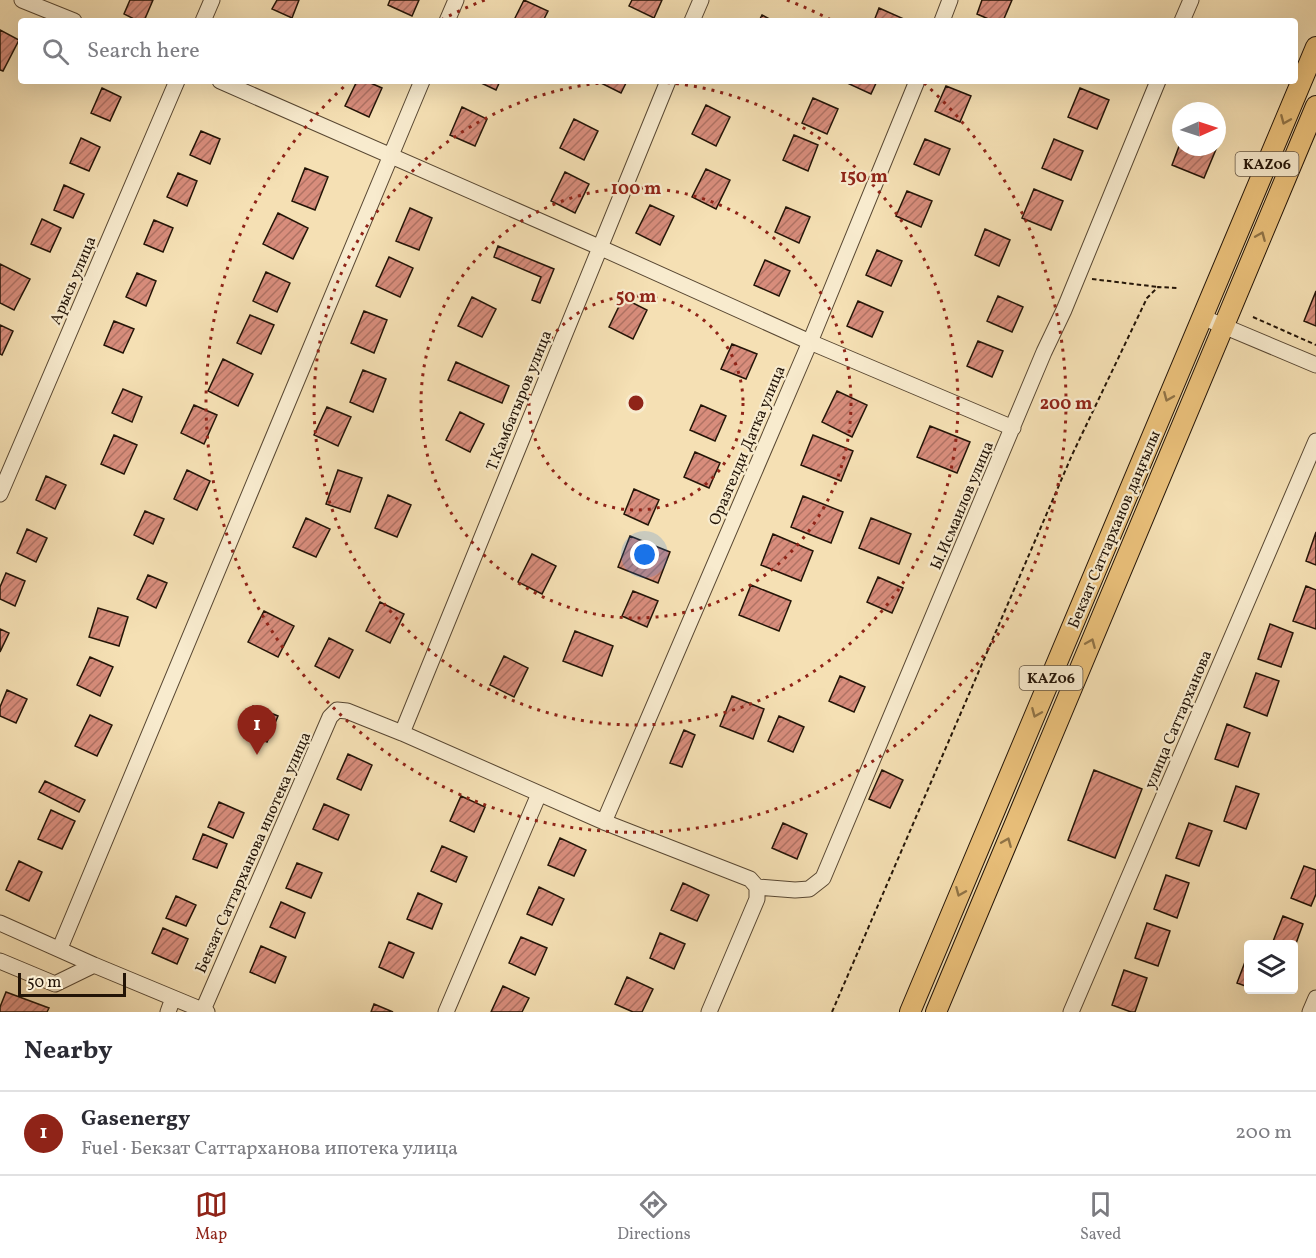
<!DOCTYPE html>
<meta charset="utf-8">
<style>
:root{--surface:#fff;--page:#f2f2f3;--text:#2b2b33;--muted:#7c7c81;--line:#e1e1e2;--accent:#8f2418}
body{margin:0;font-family:Vollkorn,serif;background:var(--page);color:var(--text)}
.controls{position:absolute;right:18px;bottom:18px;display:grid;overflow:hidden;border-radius:6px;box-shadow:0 6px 24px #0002}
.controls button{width:54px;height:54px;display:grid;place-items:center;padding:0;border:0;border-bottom:2px solid var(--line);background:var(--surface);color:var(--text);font:30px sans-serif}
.compass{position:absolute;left:1172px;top:102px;width:54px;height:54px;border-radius:50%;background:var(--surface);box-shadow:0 6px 24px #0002;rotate:87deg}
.scale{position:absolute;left:18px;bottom:15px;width:108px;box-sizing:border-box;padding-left:6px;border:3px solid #231407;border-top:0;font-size:16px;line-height:21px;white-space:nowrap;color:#231407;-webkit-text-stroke:4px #f8ebce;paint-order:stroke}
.you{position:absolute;left:645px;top:555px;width:21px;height:21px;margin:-15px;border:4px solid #fff;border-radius:50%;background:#1a73e8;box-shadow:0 0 0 9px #1a73e833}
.badge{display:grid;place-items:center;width:39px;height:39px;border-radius:50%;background:var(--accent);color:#fff;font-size:20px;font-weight:700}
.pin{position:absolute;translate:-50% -50px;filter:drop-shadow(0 2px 3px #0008)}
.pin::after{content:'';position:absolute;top:32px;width:21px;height:18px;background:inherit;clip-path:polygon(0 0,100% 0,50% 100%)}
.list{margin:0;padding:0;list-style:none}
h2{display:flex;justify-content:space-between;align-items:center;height:78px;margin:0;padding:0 24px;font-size:26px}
h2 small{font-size:20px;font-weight:400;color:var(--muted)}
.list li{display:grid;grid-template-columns:39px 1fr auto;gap:18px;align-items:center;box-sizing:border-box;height:84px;padding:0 24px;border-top:2px solid var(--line)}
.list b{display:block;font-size:22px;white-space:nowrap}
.list p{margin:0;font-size:20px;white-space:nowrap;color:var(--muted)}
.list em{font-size:20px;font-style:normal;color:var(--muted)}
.icon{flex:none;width:33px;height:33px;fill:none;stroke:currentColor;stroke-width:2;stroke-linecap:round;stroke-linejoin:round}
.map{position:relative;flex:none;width:1316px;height:1012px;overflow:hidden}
.search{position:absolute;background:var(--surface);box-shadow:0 6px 24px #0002;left:18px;right:18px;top:18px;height:66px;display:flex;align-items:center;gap:15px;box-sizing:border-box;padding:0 21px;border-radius:6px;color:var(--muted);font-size:22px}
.sheet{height:162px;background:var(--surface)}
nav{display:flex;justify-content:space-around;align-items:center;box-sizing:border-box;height:84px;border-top:2px solid var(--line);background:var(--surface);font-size:16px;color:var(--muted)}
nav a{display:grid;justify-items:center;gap:3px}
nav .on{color:var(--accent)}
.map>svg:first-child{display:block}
.building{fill:url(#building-hatch);stroke:#231407;stroke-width:1.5}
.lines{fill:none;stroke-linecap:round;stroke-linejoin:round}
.minor-casing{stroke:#584732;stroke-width:17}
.major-casing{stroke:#231407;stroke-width:22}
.path{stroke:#231407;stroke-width:2;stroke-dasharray:4.5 3;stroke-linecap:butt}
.minor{stroke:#f8ebce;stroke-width:15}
.major{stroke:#eac07a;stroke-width:20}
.oneway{stroke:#907346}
.ring{fill:none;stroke:#8f2418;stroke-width:3;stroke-dasharray:3 6}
.labels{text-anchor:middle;stroke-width:4.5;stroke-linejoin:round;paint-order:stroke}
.shield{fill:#f8ebce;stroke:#635443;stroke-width:1.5}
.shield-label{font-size:15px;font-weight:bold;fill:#231407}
.street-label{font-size:16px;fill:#231407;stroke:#f8ebce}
.centre{fill:#8f2418;stroke:#f8ebce;stroke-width:3}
.ring-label{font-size:18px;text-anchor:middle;font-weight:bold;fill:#8f2418;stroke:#f8ebce;stroke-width:4.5;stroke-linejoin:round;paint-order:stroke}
</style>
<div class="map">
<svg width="1316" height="1012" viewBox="0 0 1316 1012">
<defs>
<pattern id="building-hatch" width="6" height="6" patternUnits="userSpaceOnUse" patternTransform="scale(1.5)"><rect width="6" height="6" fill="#d88d7c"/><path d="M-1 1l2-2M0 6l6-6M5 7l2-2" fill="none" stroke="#af7264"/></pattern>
</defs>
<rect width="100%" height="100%" fill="#f5e0b4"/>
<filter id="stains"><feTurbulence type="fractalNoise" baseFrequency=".00333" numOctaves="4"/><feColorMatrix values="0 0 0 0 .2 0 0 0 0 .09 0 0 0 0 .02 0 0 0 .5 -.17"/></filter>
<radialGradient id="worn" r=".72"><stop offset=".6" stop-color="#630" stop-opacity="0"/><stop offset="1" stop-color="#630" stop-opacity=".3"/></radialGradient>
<path class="building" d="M130,0H153L144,21H138L124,14Z
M277,0H299L292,18L272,9Z
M390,0H419L412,16L388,5Z
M524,0L548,11L543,21L514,20Z
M632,0H662L654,18L629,6Z
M982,0H1012L1003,21H993L977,14Z
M879,8L904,19L903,21H874Z
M762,15L773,21H759Z
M0,30L19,40L3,71L0,70Z
M357,81H366L382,88L369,117L345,106Z
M477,81H500L496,90Z
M597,81H627L621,93Z
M848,81H877L871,94L847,83Z
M946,86L971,96L960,122L935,111Z
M102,88L121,97L110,121L91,113Z
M1080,88L1109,100L1097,129L1068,117Z
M813,98L838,109L827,134L802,123Z
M706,105L730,117L716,146L692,134Z
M462,107L487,119L475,146L450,135Z
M574,119L598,131L584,160L560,148Z
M201,131L220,139L210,164L190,155Z
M1217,132L1222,134L1217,147Z
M794,135L818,145L808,171L783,160Z
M81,138L100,147L89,171L70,163Z
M925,139L950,149L939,175L914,164Z
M1054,139L1083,151L1071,180L1042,168Z
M1181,141V147H1217L1204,178L1172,165Z
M305,168L328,177L315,210L292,201Z
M706,169L730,180L716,209L692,197Z
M565,172L589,184L575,213L551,201Z
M178,173L197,181L187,206L167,197Z
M64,185L84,194L73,218L54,210Z
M1034,189L1063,201L1051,230L1022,218Z
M907,191L932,201L921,227L896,216Z
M650,205L674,216L660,245L636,233Z
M786,207L810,217L799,243L775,232Z
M410,208L432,218L419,250L396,241Z
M278,213L308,228L293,259L263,244Z
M42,219L61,228L50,252L31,244Z
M154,220L173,228L163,252L144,244Z
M985,229L1010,240L999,266L975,255Z
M498,246L554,269L540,303L532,300L541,277L494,257Z
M877,250L902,261L891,286L866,275Z
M389,257L413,268L400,297L376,286Z
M765,260L790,271L779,296L754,285Z
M0,264L30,279L14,310L0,303Z
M266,272L290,283L277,312L253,301Z
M137,273L156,281L146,306L126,297Z
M1316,291V326L1304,321Z
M998,296L1023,307L1012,332L987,321Z
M472,297L496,309L482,337L458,326Z
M623,298L647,310L633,339L609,327Z
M858,301L883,312L872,337L847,326Z
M364,311L387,320L374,353L351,343Z
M250,315L274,325L261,354L237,343Z
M114,321L134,329L123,353L104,345Z
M0,325L13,331L2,355L0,354Z
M978,341L1003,351L992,377L967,366Z
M732,344L757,354L746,379L721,369Z
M223,359L253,374L238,406L208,391Z
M456,362L509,386L502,403L448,380Z
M363,370L386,379L373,412L350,402Z
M123,389L142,397L132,422L112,413Z
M837,391L867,405L852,437L822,422Z
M194,405L217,415L204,444L181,433Z
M701,405L726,416L715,441L690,430Z
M327,407L351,417L338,446L314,435Z
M460,412L484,424L470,452L446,440Z
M930,426L970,442L957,473L917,457Z
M114,435L137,445L124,474L101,464Z
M813,435L853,451L841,481L801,465Z
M695,452L720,463L709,488L684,477Z
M187,470L210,481L197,510L174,499Z
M338,470L362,478L350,512L326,504Z
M46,476L66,485L55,509L36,500Z
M634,489L659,500L648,525L624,514Z
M388,495L411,505L397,537L375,528Z
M803,496L843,512L831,543L791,527Z
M145,511L164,519L153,544L134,535Z
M306,518L330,529L316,557L293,547Z
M871,518L911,534L899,564L859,548Z
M27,529L47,538L36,562L17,553Z
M1316,532V565L1306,561Z
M773,534L813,551L801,581L761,565Z
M630,536L670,552L658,583L618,567Z
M532,554L556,566L542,594L518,582Z
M6,573L25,581L15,606L0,599V587Z
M148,575L167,583L156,608L137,599Z
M878,577L903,588L892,613L867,602Z
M751,585L791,601L779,631L739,615Z
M1306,586L1316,590V629L1293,621Z
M633,591L658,601L647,627L622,616Z
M380,602L404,614L390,643L366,631Z
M98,608L128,617L119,646L89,637Z
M264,611L294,626L278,657L248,642Z
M1270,624L1293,633L1281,667L1258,659Z
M0,629L9,633L0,652Z
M575,631L613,646L602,676L563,661Z
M329,638L353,650L339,678L315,666Z
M504,656L528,668L514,697L490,685Z
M90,657L113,667L100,696L77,685Z
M1256,673L1279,681L1267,716L1244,707Z
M840,676L865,687L854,712L829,701Z
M7,690L27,699L16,723L0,716V707Z
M732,696L764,709L753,739L720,726Z
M253,706L278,716L267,742L242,731Z
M90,715L112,725L97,756L75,746Z
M779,716L804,727L793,752L768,741Z
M1227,724L1250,733L1238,767L1215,759Z
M684,730L695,735L682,767L670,763Z
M348,754L372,765L361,790L337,779Z
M882,770L903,780L890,808L869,799Z
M1094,770L1142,789L1115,858L1068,840Z
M45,781L85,800L79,812L39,792Z
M1236,786L1259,794L1246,829L1224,821Z
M461,796L485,807L474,832L450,821Z
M219,802L244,813L233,838L208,827Z
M324,804L349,815L338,840L313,829Z
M51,810L75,821L62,849L38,839Z
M783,823L807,834L797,859L772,848Z
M1189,823L1212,831L1199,866L1176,858Z
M203,834L227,844L217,868L193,859Z
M560,838L586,850L574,876L548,865Z
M442,846L467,857L456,882L431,871Z
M19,861L42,872L29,901L6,890Z
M297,863L322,873L311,898L286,888Z
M1304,866L1316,870V894L1311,906L1291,898Z
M1166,875L1189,883L1177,918L1154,909Z
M683,883L709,895L697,921L671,910Z
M539,887L564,899L552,925L527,914Z
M418,893L442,904L432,929L407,919Z
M176,896L196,905L186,926L166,918Z
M281,902L305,913L295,938L270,927Z
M1283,916L1303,924L1294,949V944H1272Z
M1147,923L1170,931L1158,966L1135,958Z
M163,928L188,939L177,964L152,953Z
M660,933L685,944L674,969L650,958Z
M521,937L547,948L535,975L509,963Z
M389,942L414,953L403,978L379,967Z
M261,946L286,957L275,983L250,972Z
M1248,954V987L1237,983Z
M1124,970L1147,978L1135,1012H1131L1112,1005Z
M627,977L653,989L642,1012H633L615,1004Z
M503,986L529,998L522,1012H491Z
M6,992L49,1008L47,1012H0V1007Z
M374,1004L393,1012H371Z"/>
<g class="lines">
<g class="minor-casing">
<path id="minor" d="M22,0L74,21
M203,21L212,0
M447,21L456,0
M692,21L701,0
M942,21L950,0
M1182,21L1191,0
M220,81L599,247L810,342L1013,428
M1202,317L1316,365
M0,494L177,81
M402,733L668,81
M604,822L810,342L917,81
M757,887L795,890L809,889L823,878L1044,352L1064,310L1158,81
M0,923L94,965L207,1012
M60,948L422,81
M0,961L55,984L94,965
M203,1010L330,717L337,710L347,711L402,733L604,822L750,879L757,887
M168,1012L173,998
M446,1012L539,794
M709,1012L757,899V887
M1071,1012L1316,441
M1310,1012L1316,998"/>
</g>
<g class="major-casing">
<path id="major" d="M910,1012L1316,47
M936,1012L1316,106"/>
</g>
<path class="path" d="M1092,279L1158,287
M1253,317L1316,345
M832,1012L1072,455L1147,298L1158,287L1177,288"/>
<use href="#minor" class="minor"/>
<use href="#major" class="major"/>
</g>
<defs><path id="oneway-chevron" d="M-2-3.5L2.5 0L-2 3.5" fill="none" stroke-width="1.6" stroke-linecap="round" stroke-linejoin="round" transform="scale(1.5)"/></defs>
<g class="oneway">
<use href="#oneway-chevron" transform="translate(1285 120) rotate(113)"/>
<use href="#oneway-chevron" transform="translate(1261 236) rotate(-67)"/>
<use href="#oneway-chevron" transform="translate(1168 397) rotate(113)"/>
<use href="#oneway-chevron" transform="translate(1091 643) rotate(-67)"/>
<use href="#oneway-chevron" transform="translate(1036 713) rotate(113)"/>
<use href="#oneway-chevron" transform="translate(1007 842) rotate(-67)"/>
<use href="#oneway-chevron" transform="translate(960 892) rotate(113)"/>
</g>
<g class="ring">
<circle cx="636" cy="403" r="107"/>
<circle cx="636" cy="403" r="215"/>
<circle cx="636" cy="403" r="322"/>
<path d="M441 20A430 430 0 0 1 485 0M787 0A430 430 0 0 1 831 20M924 83A430 430 0 1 1 348 83"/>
</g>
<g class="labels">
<g class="shield">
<rect x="1235.5" y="152" width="63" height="24" rx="4.5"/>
<rect x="1019.5" y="666" width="63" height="24" rx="4.5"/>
</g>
<g class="shield-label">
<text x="1267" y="169">KАZ06</text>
<text x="1051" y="683">KАZ06</text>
</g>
<g class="street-label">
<text transform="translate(72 280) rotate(-67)" y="6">Арысь улица</text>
<text transform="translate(518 400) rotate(-68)" y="6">Т.Камбатыров улица</text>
<text transform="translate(746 445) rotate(-67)" y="6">Оразгелди Датка улица</text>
<text transform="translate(961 505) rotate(-67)" y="6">Ы.Исмаилов улица</text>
<text transform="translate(1113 529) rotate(-67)" y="6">Бекзат Саттарханов даңғылы</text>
<text transform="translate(1177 719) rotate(-67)" y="6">улица Саттарханова</text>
<text transform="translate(252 852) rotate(-66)" y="6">Бекзат Саттарханова ипотека улица</text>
</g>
</g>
<circle cx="636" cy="403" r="9" class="centre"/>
<g class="ring-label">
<text x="864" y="182">150 m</text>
<text x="636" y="194">100 m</text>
<text x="636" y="302">50 m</text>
<text x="1066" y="409">200 m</text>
</g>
<rect width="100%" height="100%" filter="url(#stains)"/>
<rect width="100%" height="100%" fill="url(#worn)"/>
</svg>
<div class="controls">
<button><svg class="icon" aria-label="layers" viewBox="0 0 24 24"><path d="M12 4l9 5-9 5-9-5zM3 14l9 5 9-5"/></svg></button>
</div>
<svg class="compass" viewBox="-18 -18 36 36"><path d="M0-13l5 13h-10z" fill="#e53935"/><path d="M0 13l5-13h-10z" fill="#7c7c81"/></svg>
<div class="scale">50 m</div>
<div class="you"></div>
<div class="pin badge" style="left:257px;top:755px">1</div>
<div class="search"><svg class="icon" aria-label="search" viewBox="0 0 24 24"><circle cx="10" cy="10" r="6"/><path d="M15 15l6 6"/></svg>Search here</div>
</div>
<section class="sheet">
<h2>Nearby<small></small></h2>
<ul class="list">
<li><span class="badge">1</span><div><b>Gasenergy</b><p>Fuel · Бекзат Саттарханова ипотека улица</p></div><em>200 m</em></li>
</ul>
</section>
<nav>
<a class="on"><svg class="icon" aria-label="map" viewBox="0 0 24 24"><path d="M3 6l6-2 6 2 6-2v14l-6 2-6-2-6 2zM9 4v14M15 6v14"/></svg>Map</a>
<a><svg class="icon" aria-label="directions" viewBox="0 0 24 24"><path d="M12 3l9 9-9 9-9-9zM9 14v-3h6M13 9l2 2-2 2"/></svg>Directions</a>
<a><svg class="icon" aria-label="saved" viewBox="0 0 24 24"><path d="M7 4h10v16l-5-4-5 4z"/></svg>Saved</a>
</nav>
